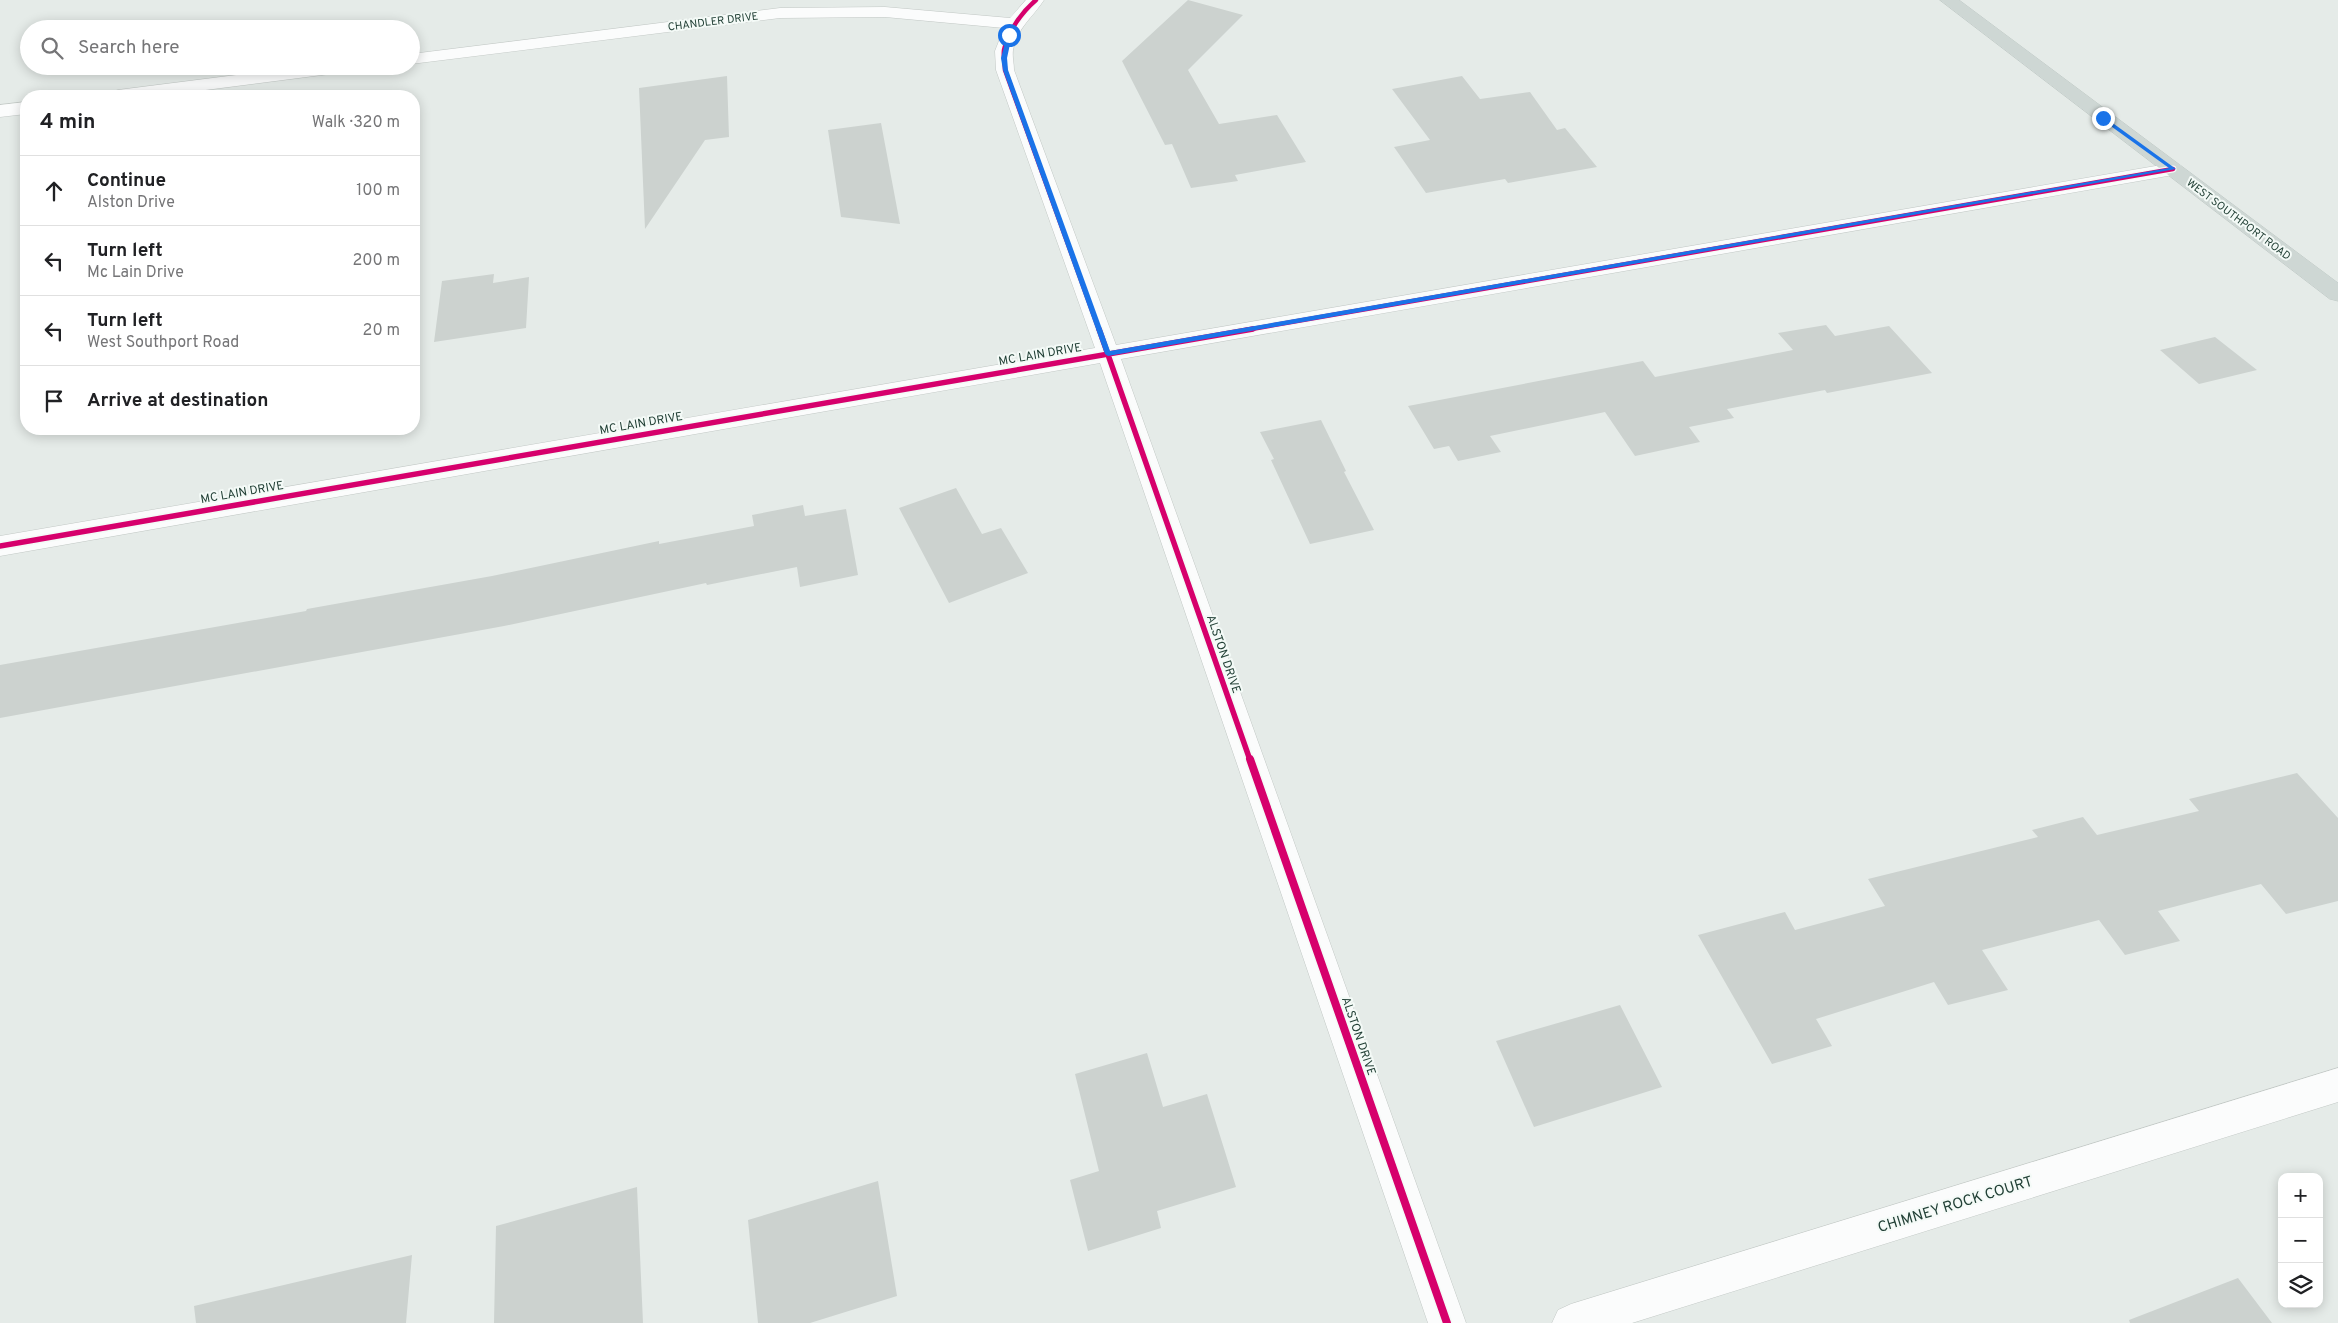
<!DOCTYPE html>
<meta charset="utf-8">
<style>
:root{--surface:#fff;--page:#f2f2f2;--text:#202124;--muted:#757577;--line:#e0e0e0}
body{margin:0;font-family:Overpass,sans-serif;background:var(--page);color:var(--text)}
.controls{position:absolute;right:15px;bottom:15px;display:grid;overflow:hidden;border-radius:10px;box-shadow:0 2px 12px #0003}
.controls button{width:45px;height:45px;display:grid;place-items:center;padding:0;border:0;border-bottom:1px solid var(--line);background:var(--surface);color:var(--text);font:25px sans-serif}
.stop{position:absolute;width:15px;height:15px;margin:-11px;border:4px solid #1a73e8;border-radius:50%;background:#fff}
.stop.end{background:#1a73e8;border-color:#fff;box-shadow:0 1px 5px #0008}
.list{margin:0;padding:0;list-style:none}
h2{display:flex;justify-content:space-between;align-items:center;height:65px;margin:0;padding:0 20px;font-size:21px}
h2 small{font-size:16px;font-weight:400;color:var(--muted)}
.list li{display:grid;grid-template-columns:32px 1fr auto;gap:15px;align-items:center;box-sizing:border-box;height:70px;padding:0 20px;border-top:1px solid var(--line)}
.list b{display:block;font-size:19px;white-space:nowrap}
.list p{margin:0;font-size:16px;white-space:nowrap;color:var(--muted)}
.list em{font-size:16px;font-style:normal;color:var(--muted)}
.icon{flex:none;width:28px;height:28px;fill:none;stroke:currentColor;stroke-width:2;stroke-linecap:round;stroke-linejoin:round}
.map{position:relative;flex:none;width:2338px;height:1323px;overflow:hidden}
.search{position:absolute;background:var(--surface);box-shadow:0 2px 12px #0003;left:20px;top:20px;width:400px;height:55px;display:flex;align-items:center;gap:12px;box-sizing:border-box;padding:0 18px;border-radius:28px;color:var(--muted);font-size:19px}
.panel{position:absolute;background:var(--surface);box-shadow:0 2px 12px #0003;left:20px;top:90px;width:400px;height:345px;border-radius:20px}
.map>svg:first-child{display:block}
.building{fill:#ccd2cf}
.lines{fill:none;stroke-linecap:round;stroke-linejoin:round}
.minor-casing{stroke:#c2c8c5;stroke-width:1}
.major-casing{stroke:#c1cac7;stroke-width:1}
.minor{fill:#fbfcfc;fill-rule:evenodd}
.major{fill:#ced7d4;fill-rule:evenodd}
.cycleway-far2-casing{stroke:#f4faf7;stroke-width:7}
.cycleway-far1-casing{stroke:#f4faf7;stroke-width:9}
.cycleway-casing{stroke:#f4faf7;stroke-width:11}
.cycleway-far2{stroke:#d6006c;stroke-width:4.5}
.cycleway-far1{stroke:#d6006c;stroke-width:5.5}
.cycleway{stroke:#d6006c;stroke-width:8}
.route{fill:#1a73e8}
.labels{text-anchor:middle;stroke-width:4;stroke-linejoin:round;paint-order:stroke}
.far-street-label{font-size:11px;fill:#224036;stroke:#f4faf7}
.street-label{font-size:12px;fill:#224036;stroke:#f4faf7}
.near-street-label{font-size:15px;fill:#224036;stroke:#f4faf7}
</style>
<div class="map">
<svg width="2338" height="1323" viewBox="0 0 2338 1323">
<rect width="100%" height="100%" fill="#e5ebe8"/>
<path class="building" d="M1188,0L1243,15L1188,70L1219,124L1277,115L1306,162L1235,175L1238,181L1191,188L1172,144L1165,145L1122,61Z
M727,76L729,137L705,140L645,229L639,88Z
M1462,76L1480,99L1530,92L1557,130L1565,128L1597,167L1508,183L1505,179L1426,193L1394,147L1430,140L1392,89Z
M881,123L900,224L841,217L828,130Z
M494,274L493,283L529,277L526,328L434,342L442,281Z
M1826,325L1835,336L1889,326L1932,373L1827,393L1825,390L1727,409L1734,418L1689,427L1700,442L1635,456L1605,412L1490,436L1501,452L1458,461L1449,446L1434,449L1408,406L1643,361L1655,377L1793,350L1778,333Z
M2215,337L2257,370L2199,384L2160,350Z
M1321,420L1346,471L1344,472L1374,530L1310,544L1271,460L1274,459L1260,432Z
M956,488L982,534L1001,528L1028,573L949,603L899,508Z
M803,505L805,516L846,509L858,575L800,587L797,567L707,585L706,583L504,626L0,718V665L306,611L307,609L492,576L659,541V544L754,526L752,515Z
M2297,773L2338,818V901L2286,914L2261,884L2158,911L2180,941L2125,955L2099,920L1982,950L2008,990L1948,1005L1934,982L1816,1019L1832,1046L1772,1064L1698,935L1785,912L1795,930L1885,906L1868,879L2038,837L2032,830L2083,817L2097,835L2199,811L2189,799Z
M1620,1005L1662,1087L1534,1127L1496,1041Z
M1147,1053L1163,1107L1207,1094L1236,1187L1157,1211L1161,1228L1088,1251L1070,1180L1099,1171L1075,1074Z
M878,1181L897,1296L810,1323H758L748,1220Z
M637,1187L643,1323H494L496,1226Z
M412,1255L406,1323H196L194,1306Z
M2238,1278L2272,1323H2130L2129,1320Z"/>
<g class="lines">
<g class="minor-casing">
<path id="minor" d="M1026,0H1044C1033,17 1017,28 1013,50C1012,57 1014,63 1014,70L1116,345L2173,163L2180,165L2183,169L2180,173L2173,175L1121,359L1466,1323H1428L1100,363L0,556V536L1095,348L996,70L995,51L1004,28L885,17L780,18L411,64V54L780,8L885,7L1010,18Z
M308,66H362L359,70L353,71L159,96H109L111,92L118,90Z
M26,102V114L0,117V105Z
M2338,1068V1102L1632,1323H1552L1558,1310L1571,1304Z"/>
</g>
<g class="major-casing">
<path id="major" d="M1940,0H1959L2338,283V301L2330,299Z"/>
</g>
<use href="#minor" class="minor"/>
<use href="#major" class="major"/>
<g class="cycleway-far2-casing">
<path id="cycleway-far2" d="M1036,0C1022,12 1008,31 1004,50C1003,57 1005,63 1005,70L1099,330
M1246,330L2173,169"/>
</g>
<g class="cycleway-far1-casing">
<path id="cycleway-far1" d="M1099,329L1250,760
M0,546L1253,329"/>
</g>
<g class="cycleway-casing">
<path id="cycleway" d="M1250,759L1447,1323"/>
</g>
<use href="#cycleway-far2" class="cycleway-far2"/>
<use href="#cycleway-far1" class="cycleway-far1"/>
<use href="#cycleway" class="cycleway"/>
</g>
<path class="route" d="M1009,34L1012,35L1007,58L1008,70L1110,351L2169,168L2101,119L2103,116L2176,169L1108,356L1105,354L1003,70L1001,58L1007,35Z"/>
<g class="labels">
<g class="far-street-label">
<text transform="translate(713 21) rotate(-7)" y="4">CHANDLER DRIVE</text>
<text transform="translate(2239 219) rotate(37)" y="4">WEST SOUTHPORT ROAD</text>
</g>
<g class="street-label">
<text transform="translate(1040 354) rotate(-10)" y="4">MC LAIN DRIVE</text>
<text transform="translate(641 423) rotate(-10)" y="4">MC LAIN DRIVE</text>
<text transform="translate(242 492) rotate(-10)" y="4">MC LAIN DRIVE</text>
<text transform="translate(1224 654) rotate(71)" y="4">ALSTON DRIVE</text>
<text transform="translate(1359 1036) rotate(71)" y="4">ALSTON DRIVE</text>
</g>
<g class="near-street-label">
<text transform="translate(1955 1204) rotate(-17)" y="5">CHIMNEY ROCK COURT</text>
</g>
</g>
</svg>
<div class="controls">
<button>+</button>
<button>−</button>
<button><svg class="icon" aria-label="layers" viewBox="0 0 24 24"><path d="M12 4l9 5-9 5-9-5zM3 14l9 5 9-5"/></svg></button>
</div>
<div class="stop" style="left:1009px;top:35px"></div>
<div class="stop end" style="left:2103px;top:118px"></div>
<div class="search"><svg class="icon" aria-label="search" viewBox="0 0 24 24"><circle cx="10" cy="10" r="6"/><path d="M15 15l6 6"/></svg>Search here</div>
<section class="panel">
<h2>4 min<small>Walk · 320 m</small></h2>
<ul class="list">
<li><svg class="icon" aria-label="ahead" viewBox="0 0 24 24"><path d="M12 20V5M6 11l6-6 6 6"/></svg><div><b>Continue</b><p>Alston Drive</p></div><em>100 m</em></li>
<li><svg class="icon" aria-label="left" viewBox="0 0 24 24"><path d="M17 20v-9H6M10 6l-5 5 5 5"/></svg><div><b>Turn left</b><p>Mc Lain Drive</p></div><em>200 m</em></li>
<li><svg class="icon" aria-label="left" viewBox="0 0 24 24"><path d="M17 20v-9H6M10 6l-5 5 5 5"/></svg><div><b>Turn left</b><p>West Southport Road</p></div><em>20 m</em></li>
<li><svg class="icon" aria-label="arrive" viewBox="0 0 24 24"><path d="M6 21V4h12l-3 4 3 4H6"/></svg><div><b>Arrive at destination</b></div></li>
</ul>
</section>
</div>
